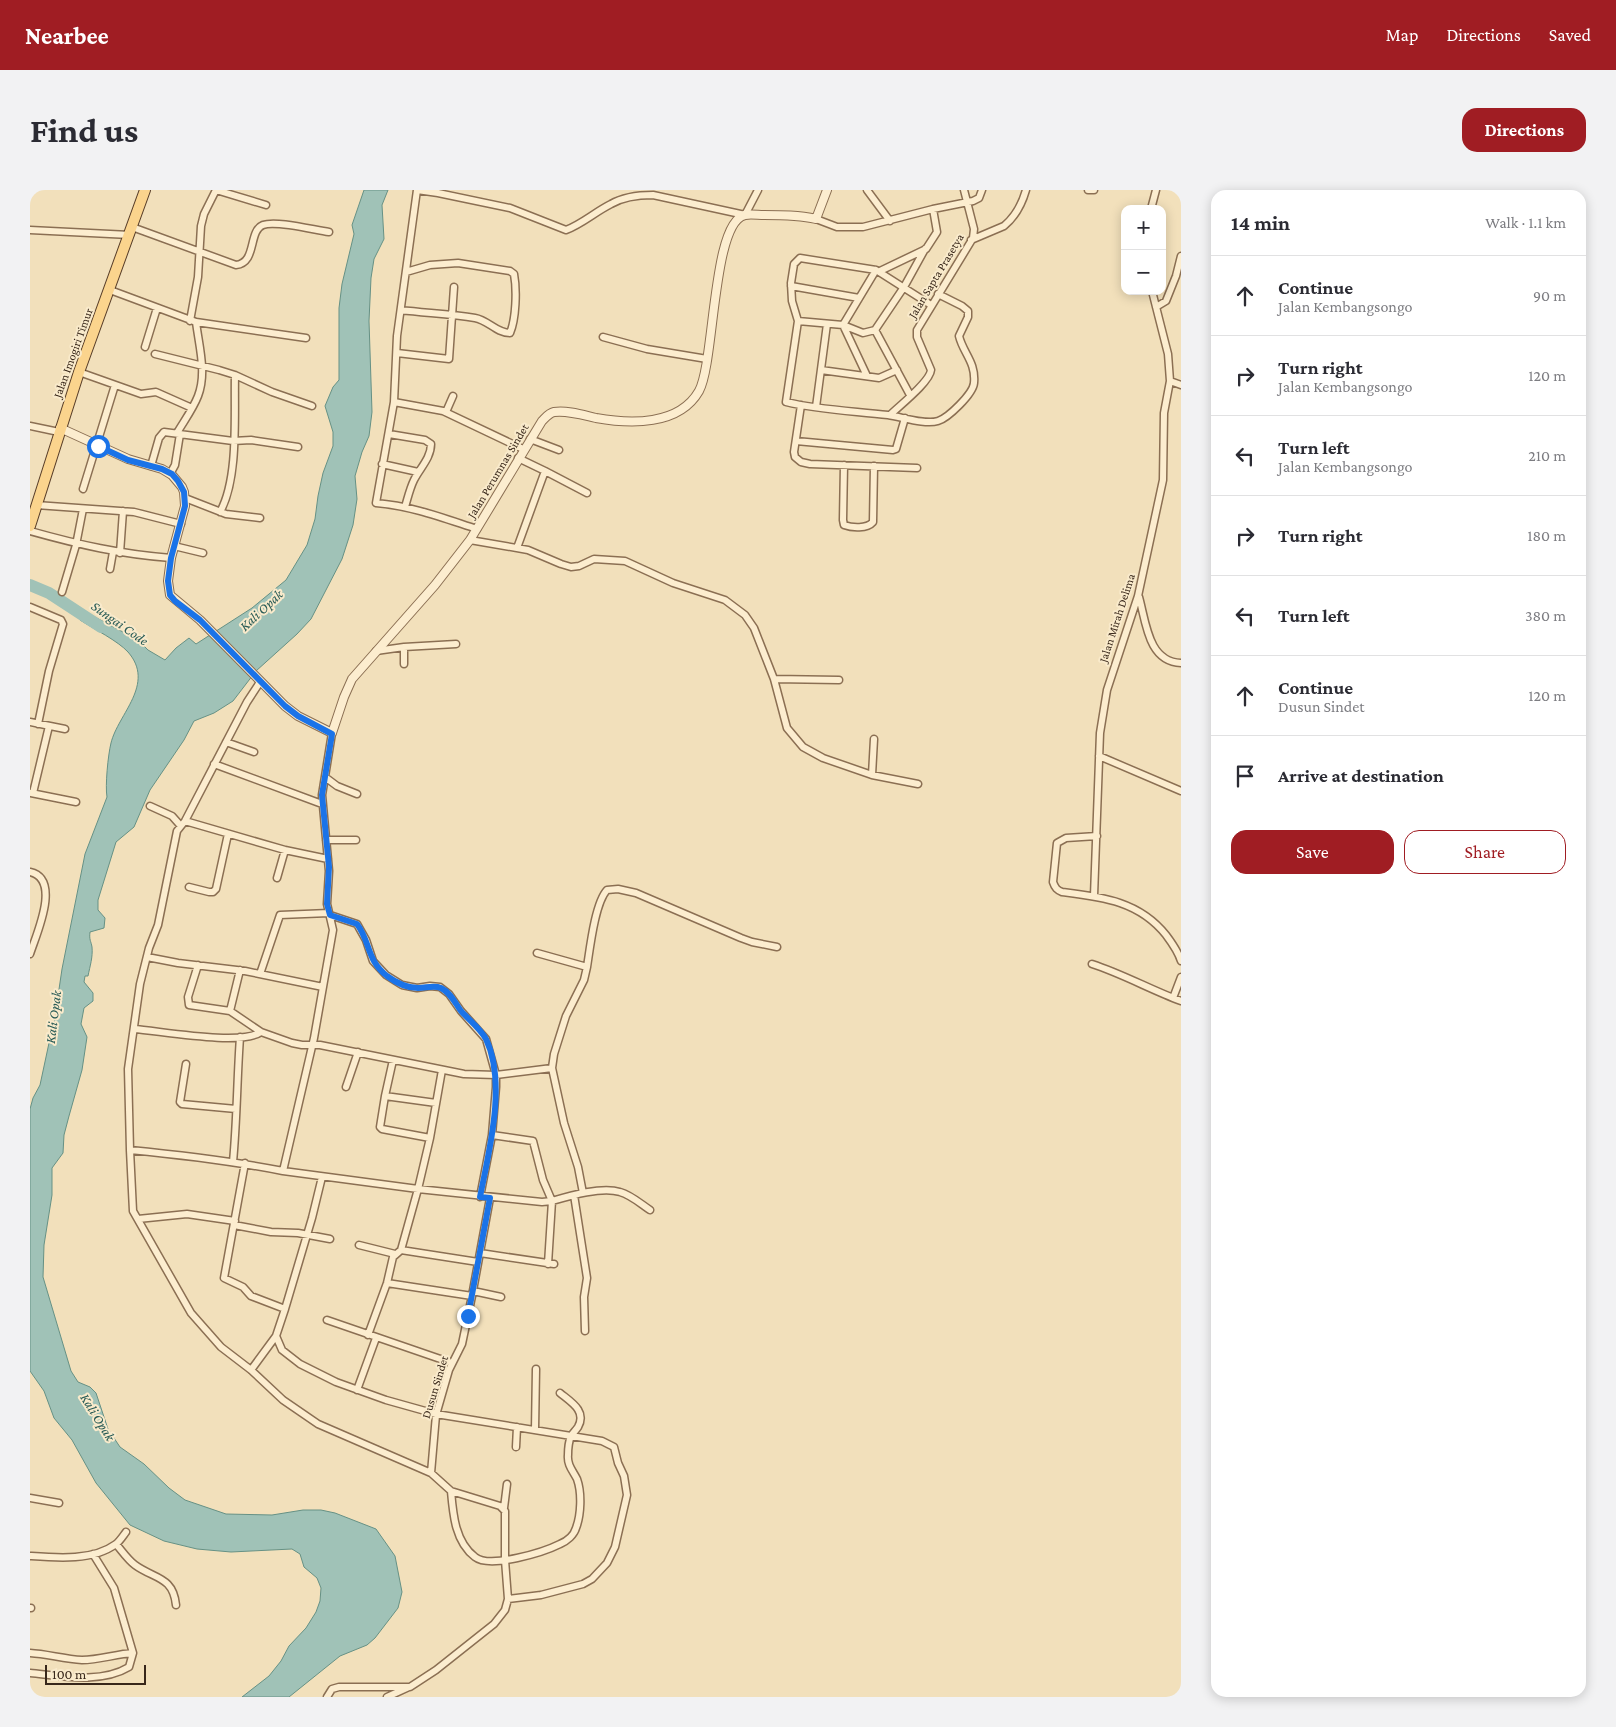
<!DOCTYPE html>
<meta charset="utf-8">
<style>
:root{--surface:#fff;--page:#f2f2f3;--text:#2b2b33;--muted:#7c7c81;--line:#e1e1e2;--accent:#a01d23}
body{margin:0;font-family:"Crimson Pro",serif;background:var(--page);color:var(--text)}
.controls{position:absolute;right:15px;top:15px;display:grid;overflow:hidden;border-radius:10px;box-shadow:0 2px 12px #0003}
.controls button{width:45px;height:45px;display:grid;place-items:center;padding:0;border:0;border-bottom:1px solid var(--line);background:var(--surface);color:var(--text);font:25px sans-serif}
.scale{position:absolute;left:15px;bottom:12px;width:101px;box-sizing:border-box;padding-left:5px;border:2px solid #38271a;border-top:0;font-size:14px;line-height:18px;white-space:nowrap;color:#38271a;-webkit-text-stroke:4px #f9eacb;paint-order:stroke}
.stop{position:absolute;width:15px;height:15px;margin:-11px;border:4px solid #1a73e8;border-radius:50%;background:#fff}
.stop.end{background:#1a73e8;border-color:#fff;box-shadow:0 1px 5px #0008}
.list{margin:0;padding:0;list-style:none}
h2{display:flex;justify-content:space-between;align-items:center;height:65px;margin:0;padding:0 20px;font-size:21px}
h2 small{font-size:16px;font-weight:400;color:var(--muted)}
.list li{display:grid;grid-template-columns:32px 1fr auto;gap:15px;align-items:center;box-sizing:border-box;height:80px;padding:0 20px;border-top:1px solid var(--line)}
.list b{display:block;font-size:19px;white-space:nowrap}
.list p{margin:0;font-size:16px;white-space:nowrap;color:var(--muted)}
.list em{font-size:16px;font-style:normal;color:var(--muted)}
.actions{display:flex;gap:10px;padding:15px 20px}
.actions a{flex:1;padding:11px 0;border:1px solid var(--accent);border-radius:15px;text-align:center;font-size:18px;color:var(--accent)}
.actions .main{background:var(--accent);color:#fff}
.icon{flex:none;width:28px;height:28px;fill:none;stroke:currentColor;stroke-width:2;stroke-linecap:round;stroke-linejoin:round}
.map{position:relative;flex:none;width:1151px;height:1507px;overflow:hidden;border-radius:15px}
header{display:flex;align-items:center;gap:30px;box-sizing:border-box;height:70px;padding:0 25px;background:var(--accent);color:#fff}
header strong{font-size:24px}
nav{display:flex;gap:28px;margin-inline-start:auto;font-size:18px}
.intro{display:flex;align-items:center;justify-content:space-between;box-sizing:border-box;height:120px;padding:0 30px}
h1{margin:0;font-size:35px}
.button{padding:12px 22px;border-radius:15px;background:var(--accent);color:#fff;font-size:18px;font-weight:700}
main{display:flex;gap:30px;padding:0 30px}
aside{flex:1;background:var(--surface);border-radius:15px;box-shadow:0 2px 12px #0003}
.map>svg:first-child{display:block}
.water{fill:#a0c2b7;stroke:#669185}
.lines{fill:none;stroke-linecap:round;stroke-linejoin:round}
.river{stroke:#a0c2b7;stroke-width:12}
.minor-casing{stroke:#8b6f53;stroke-width:9}
.tertiary-casing{stroke:#8b6f53;stroke-width:10}
.primary-casing{stroke:#583d28;stroke-width:12}
.minor{stroke:#fcedcf;stroke-width:6}
.tertiary{stroke:#fcedcf;stroke-width:8}
.primary{stroke:#fbd48d;stroke-width:10}
.route{stroke:#1a73e8;stroke-width:6}
.labels{text-anchor:middle;stroke-width:4;stroke-linejoin:round;paint-order:stroke}
.street-label{font-size:12px;fill:#38271a;stroke:#f9eacb}
.water-label{font-size:14px;font-style:italic;fill:#275a55;stroke:#f9eacb}
</style>
<header>
<strong>Nearbee</strong>
<nav><a>Map</a><a>Directions</a><a>Saved</a></nav>
</header>
<div class="intro"><h1>Find us</h1><a class="button">Directions</a></div>
<main>
<div class="map">
<svg width="1151" height="1507" viewBox="0 0 1151 1507">
<rect width="100%" height="100%" fill="#f2e0bb"/>
<path class="water" d="M334,0H358L352,15L354,49L344,69L341,88L339,131L342,222L339,246L332,262L325,286L327,309L323,335L312,369L281,429L267,444L226,481L203,511L184,523L164,531L154,550L120,600L104,637L86,652L68,710V720L75,728L74,738L60,742C59,750 61,751 62,757C63,767 60,776 58,786H55L54,792L63,803V811L54,818L51,834L57,847L52,880L39,926L34,945L33,963L22,978V1005L14,1055L13,1087L41,1181L48,1192L60,1197L66,1203L78,1239L90,1257L114,1274L139,1298L155,1310L196,1324L242,1325L273,1320H291L305,1323L346,1339L365,1366L372,1402L368,1418L345,1448L337,1455L310,1466L259,1507H212L239,1486L251,1471L259,1456L276,1438L286,1422L290,1411L291,1398L287,1388L274,1377L270,1364L262,1359L201,1362L167,1359L134,1351L100,1335L66,1293L42,1250L24,1228L14,1201L0,1181V919L3,908L10,895L22,839L29,815L28,806L32,779L55,664L77,607C75,596 78,565 81,553C88,524 126,494 98,462C88,451 64,439 50,430L61,425L108,450L118,460L135,470L146,458L159,448L166,454L222,418L256,390L277,355L285,329L288,306L293,283L303,256V242L295,216L303,197L309,190V118L312,94L324,44L322,35Z"/>
<g class="lines">
<path class="river" d="M0,395L19,403L71,437"/>
<g class="minor-casing">
<path id="minor" d="M387,0L367,146L364,212L346,313C382,316 413,328 447,339
M387,0L408,3L480,18L536,40C552,34 565,22 581,14C593,7 609,5 623,5L715,25L728,0
M837,0L860,31
M1058,0H1064
M1121,19L1126,0
M786,29L807,37H833L903,19L943,11L949,8L952,0
M102,37L206,75C227,73 218,41 233,35C246,30 284,40 299,42
M0,40L100,45
M941,50L974,36C985,27 992,14 996,0
M850,81L896,59L907,42L903,19
M761,96L829,108
M80,100L166,132C169,156 177,183 168,206C163,219 154,231 147,243
M901,115L846,80L770,68L764,74L761,93L762,111L768,131L756,212C789,220 824,221 858,225C872,227 895,235 908,231C918,228 943,204 944,193C946,172 933,163 929,146L938,127V121L932,116L908,104
M1126,117L1136,111L1146,86L1151,66
M371,120C395,123 421,124 445,128C458,130 466,143 480,143C486,129 487,100 484,84L480,81L428,73L400,75L376,82
M160,131L168,87L171,36L174,24L186,0L236,15
M768,131L813,135L833,143L845,140L874,97L895,59
M166,132L276,148
M813,135L846,80
M813,135L837,186
M845,140L880,205
M573,147L617,159L677,169
M115,157L127,118
M367,163L419,169L424,97
M125,164L189,180L205,185L242,202L282,216
M791,180L849,188L867,180
M49,182L111,204L126,202L162,218
M1140,191L1151,195
M364,212L413,221L493,259
M771,215L764,262L765,267L771,272L780,274L887,278
M786,217L797,134
M416,222L423,206
M860,225C869,216 900,192 901,180L887,147V140L943,48L944,39L934,0
M0,236L29,242
M359,244L395,250L401,254C401,268 390,278 384,290C380,298 378,307 375,317
M500,249L529,260
M766,251L863,260L866,259L875,228
M352,274L388,282
M814,275L813,330L814,335C822,338 837,339 843,332L844,276
M121,276L129,248L134,242L203,251L221,250L268,257
M515,281L557,303
M140,284L145,275L150,244
M53,299L85,195
M155,308L196,324L230,328
M6,315L104,322L151,334
M190,322C209,288 204,224 205,185
M0,341C50,355 90,364 141,368
M440,350L498,360L531,374L541,377L549,376L564,369L595,371L643,393L695,410L715,425L724,438L744,489L757,538L773,557L793,568L842,585L888,594
M144,356L173,363
M487,358L515,281L488,268
M90,363L93,321
M80,379L83,362
M32,402L46,355L53,319
M1109,407C1116,432 1118,472 1151,473
M0,417L31,430L33,434L19,481L8,534
M374,457V474
M346,461L374,457L426,454
M744,489L809,490
M230,492L217,512L155,631L147,641L128,735L119,758L110,794L98,879L100,960L103,1021L161,1123L191,1157L221,1180L253,1210L288,1234L401,1283L421,1301L470,1316L475,1321V1370L478,1409L475,1420L464,1434L406,1480L380,1497H309L302,1499L297,1507
M0,532L35,539
M302,543L292,605L299,681L297,714L303,740L284,848L253,981L388,999L512,1012L522,1011L518,1074
M196,552L224,562
M1069,566L1151,601
M184,574L292,614
M842,585L844,549
M295,587L307,596L327,604
M1,603L46,612
M3,603L19,536
M120,616L142,626L150,635
M155,631L255,660L298,669
M1067,646L1036,648L1027,653L1023,692C1025,698 1027,700 1032,702C1072,707 1109,711 1136,745C1142,753 1148,761 1151,771
M296,650H326
M0,682C32,689 6,745 0,764
M247,688L255,660
M159,697L179,702H183L186,699L198,644
M1064,706L1070,543L1077,500L1108,406L1133,290L1134,223L1140,191L1138,164L1122,101
M300,725L327,734L336,750L343,771L356,785L372,795L387,798L400,796L410,797L419,804L431,821L456,849L466,885L522,878
M507,763L557,777L554,790L536,826L524,864L522,878L534,933L548,977L553,1003
M117,767L148,773L215,781L293,797
M1062,774C1093,784 1121,800 1151,811
M168,775L158,807L159,815L200,821L231,842
M557,777C560,758 565,713 577,700L588,699L606,703L711,748L722,752L747,757
M230,784L250,725L299,723
M1143,808L1151,787
M200,821L210,780
M104,839C131,841 211,856 231,842L262,853L272,855H290L434,884L466,885V897L462,945L503,951L513,990L522,1011C539,1006 572,996 590,1002C601,1005 611,1014 620,1020
M363,870L355,906L350,937L352,939L400,948
M156,874L150,912L152,914L206,919
M316,897L328,862
M355,906L406,913
M100,960C151,965 202,971 253,981
M203,972C207,930 207,889 210,847
M215,973L194,1088L213,1097L221,1106L255,1119
M544,1005L557,1088L554,1107L555,1141
M450,1007L462,945
M108,1029L157,1024L205,1031
M204,1035L241,1042L268,1043L300,1049
M329,1055L365,1064
M371,1060L448,1072
M450,1063L524,1074
M357,1093L442,1106
M443,1101L471,1107
M297,1130L422,1173
M338,1145L357,1093L363,1067L371,1060L388,999L400,948L412,880
M246,1146L252,1160L270,1174L306,1192L356,1210L406,1224L572,1251L584,1257L588,1273L594,1286L597,1305L585,1357L577,1373L562,1389L553,1394L511,1405L478,1409
M221,1180L246,1146L255,1119L282,1028L292,987
M327,1200L346,1148
M505,1240L506,1179
M486,1257L487,1237
M401,1283L406,1225L419,1180L432,1154L442,1106L460,1008
M421,1301C423,1324 425,1352 445,1367C460,1379 514,1362 530,1354C537,1351 544,1345 546,1338C551,1325 552,1303 547,1289C543,1281 537,1275 538,1265C538,1259 539,1251 541,1246C543,1243 546,1240 548,1237C557,1221 541,1212 530,1203
M0,1308L29,1313
M474,1318L477,1294
M86,1354C92,1361 98,1370 105,1375C124,1389 143,1386 146,1415
M63,1364L84,1398L103,1463
M0,1366C27,1368 63,1371 86,1354C90,1351 93,1346 96,1342
M0,1418H1
M0,1463C17,1464 34,1469 52,1470C69,1470 86,1464 103,1463L99,1477C71,1494 31,1486 0,1483
M357,1507L379,1497"/>
</g>
<g class="tertiary-casing">
<path id="tertiary" d="M30,238L98,269L132,279L142,285L152,297L154,302L155,316L141,368L138,391L140,405L170,430L255,516L268,526L302,543L314,507L322,489L405,395L440,350L512,231C516,227 519,223 524,222C537,220 553,225 566,228C600,234 649,236 669,201C685,172 682,32 715,25C720,24 728,25 734,25C752,25 769,25 786,29L797,0"/>
</g>
<g class="primary-casing">
<path id="primary" d="M0,336L49,182L115,0"/>
</g>
<use href="#minor" class="minor"/>
<use href="#tertiary" class="tertiary"/>
<use href="#primary" class="primary"/>
</g>
<g class="lines">
<path class="route" d="M68,256L98,270L132,279L142,284L148,291L154,302L155,316L141,368L138,391L140,405L145,411L170,430L255,516L268,526L302,544L292,605L299,677L297,714L300,725L327,734C341,753 336,769 357,786C365,792 377,798 388,798C396,798 404,795 411,798C421,803 425,813 431,821C439,830 450,838 456,849C477,893 459,961 450,1007L460,1008L438,1126"/>
</g>
<g class="labels">
<g class="street-label">
<text transform="translate(906 86) rotate(-59)" y="4">Jalan Sapta Prasetya</text>
<text transform="translate(43 163) rotate(-70)" y="4">Jalan Imogiri Timur</text>
<text transform="translate(468 281) rotate(-59)" y="4">Jalan Perumnas Sindet</text>
<text transform="translate(1087 428) rotate(-72)" y="4">Jalan Mirah Delima</text>
<text transform="translate(405 1197) rotate(-73)" y="4">Dusun Sindet</text>
</g>
<g class="water-label">
<text transform="translate(231 420) rotate(-43)" y="5">Kali Opak</text>
<text transform="translate(90 433) rotate(35)" y="5">Sungai Code</text>
<text transform="translate(23 827) rotate(-83)" y="5">Kali Opak</text>
<text transform="translate(68 1227) rotate(58)" y="5">Kali Opak</text>
</g>
</g>
</svg>
<div class="controls">
<button>+</button>
<button>−</button>
</div>
<div class="scale">100 m</div>
<div class="stop" style="left:68px;top:256px"></div>
<div class="stop end" style="left:438px;top:1126px"></div>
</div>
<aside>
<h2>14 min<small>Walk · 1.1 km</small></h2>
<ul class="list">
<li><svg class="icon" aria-label="ahead" viewBox="0 0 24 24"><path d="M12 20V5M6 11l6-6 6 6"/></svg><div><b>Continue</b><p>Jalan Kembangsongo</p></div><em>90 m</em></li>
<li><svg class="icon" aria-label="right" viewBox="0 0 24 24"><path d="M7 20v-9h11M14 6l5 5-5 5"/></svg><div><b>Turn right</b><p>Jalan Kembangsongo</p></div><em>120 m</em></li>
<li><svg class="icon" aria-label="left" viewBox="0 0 24 24"><path d="M17 20v-9H6M10 6l-5 5 5 5"/></svg><div><b>Turn left</b><p>Jalan Kembangsongo</p></div><em>210 m</em></li>
<li><svg class="icon" aria-label="right" viewBox="0 0 24 24"><path d="M7 20v-9h11M14 6l5 5-5 5"/></svg><div><b>Turn right</b></div><em>180 m</em></li>
<li><svg class="icon" aria-label="left" viewBox="0 0 24 24"><path d="M17 20v-9H6M10 6l-5 5 5 5"/></svg><div><b>Turn left</b></div><em>380 m</em></li>
<li><svg class="icon" aria-label="ahead" viewBox="0 0 24 24"><path d="M12 20V5M6 11l6-6 6 6"/></svg><div><b>Continue</b><p>Dusun Sindet</p></div><em>120 m</em></li>
<li><svg class="icon" aria-label="arrive" viewBox="0 0 24 24"><path d="M6 21V4h12l-3 4 3 4H6"/></svg><div><b>Arrive at destination</b></div></li>
</ul>
<div class="actions"><a class="main">Save</a><a>Share</a></div>
</aside>
</main>
